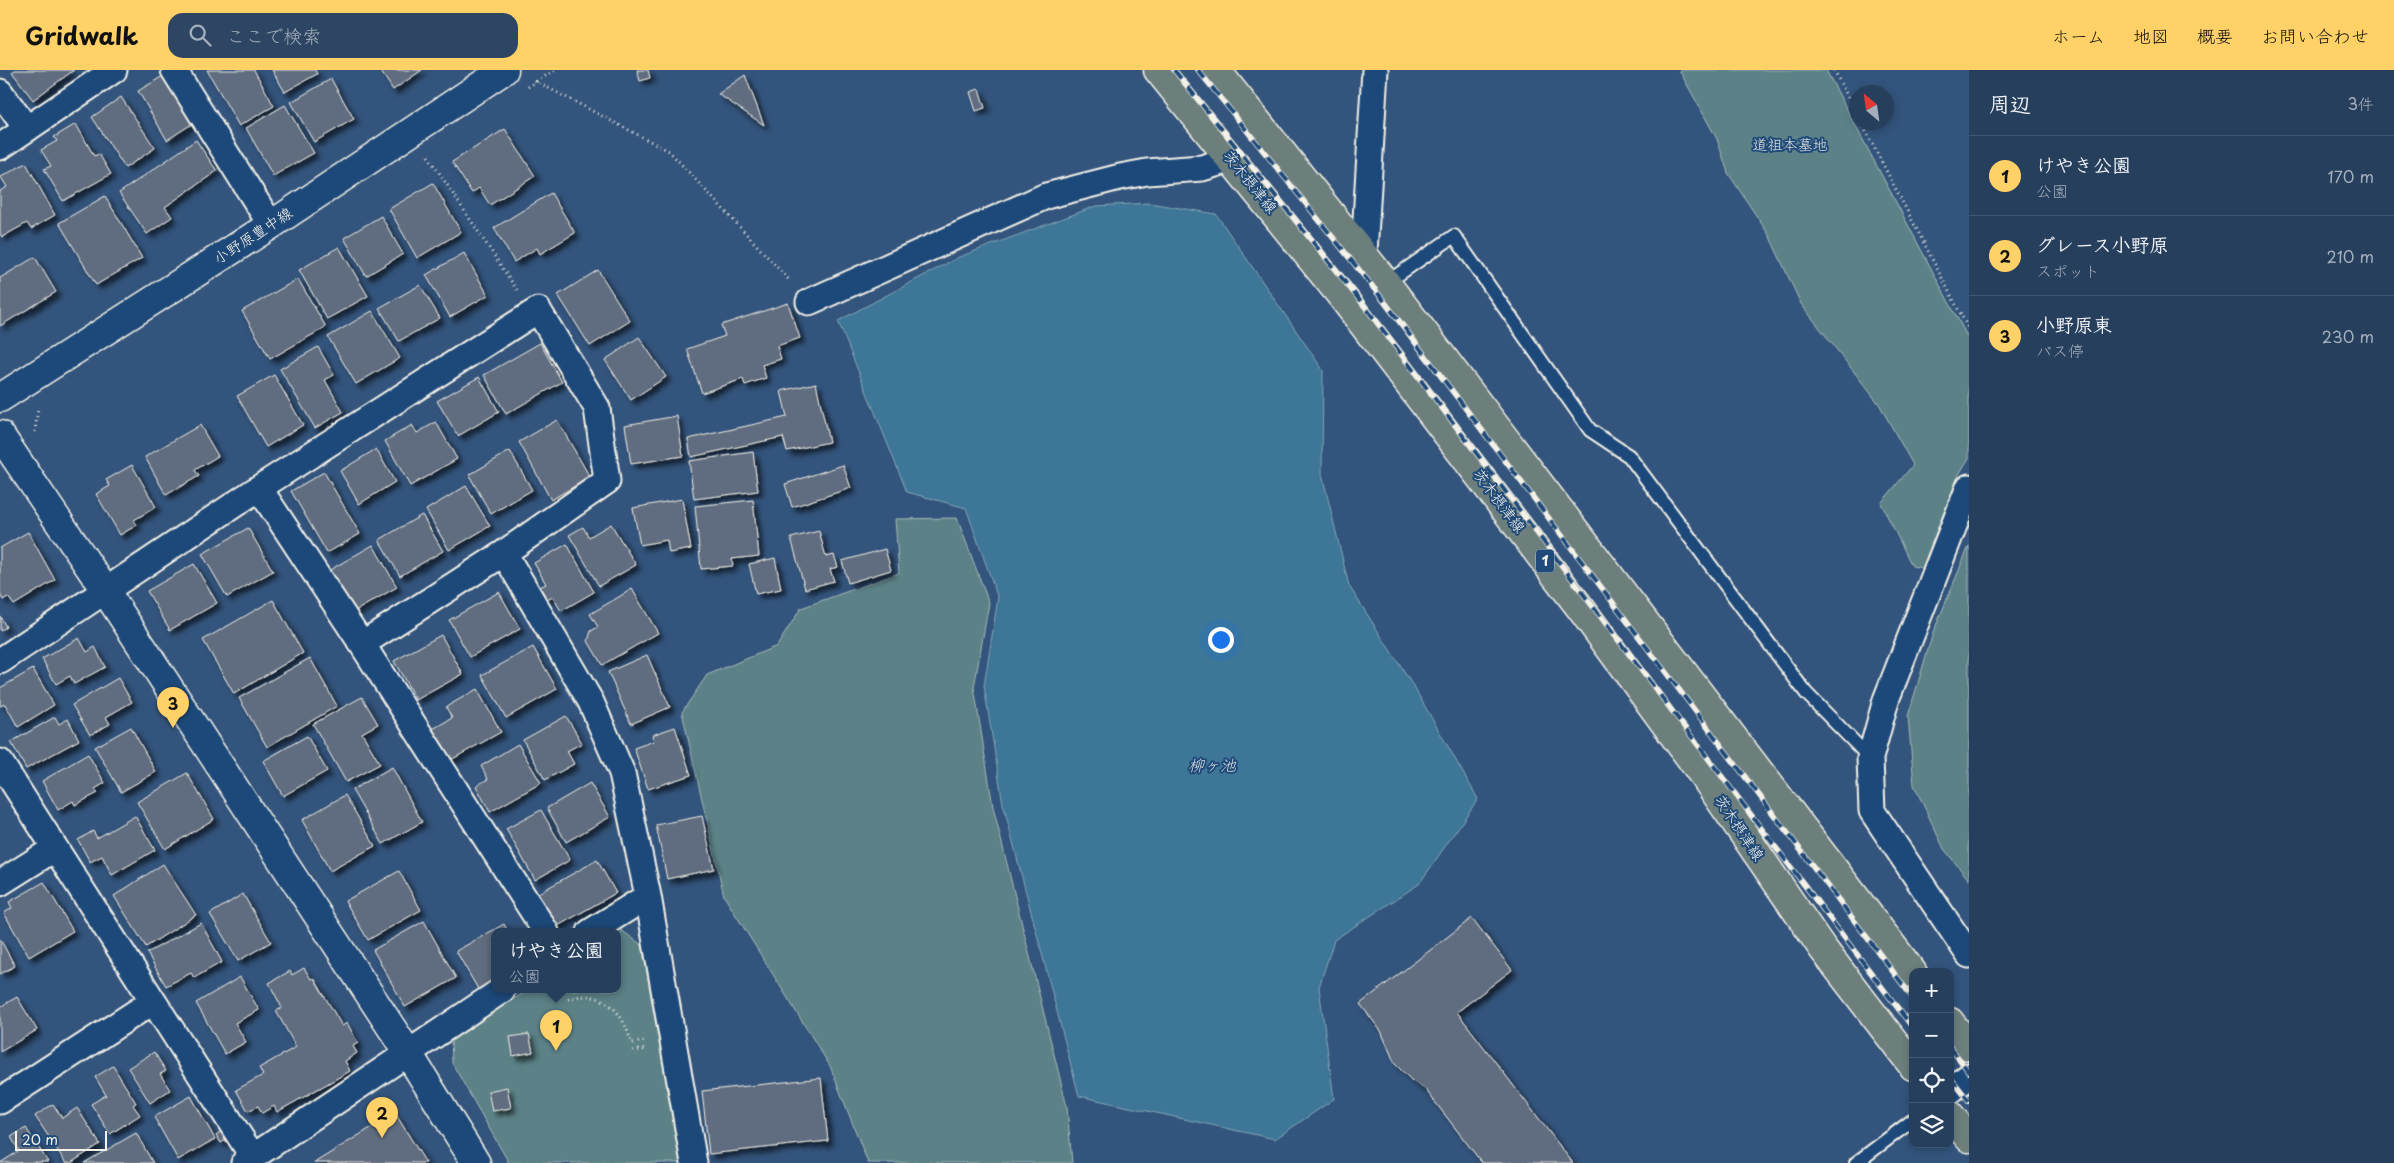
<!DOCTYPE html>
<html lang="ja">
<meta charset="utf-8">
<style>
:root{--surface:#263f5d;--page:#2e4663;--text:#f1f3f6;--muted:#a4afbc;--line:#425872;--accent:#ffd166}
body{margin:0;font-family:"Playpen Sans","Klee One",sans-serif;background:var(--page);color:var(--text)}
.controls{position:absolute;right:15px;bottom:15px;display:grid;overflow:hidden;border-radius:10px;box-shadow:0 2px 8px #0003}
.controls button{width:45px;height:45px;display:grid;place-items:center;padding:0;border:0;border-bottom:1px solid var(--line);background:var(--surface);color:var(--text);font:25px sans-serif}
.compass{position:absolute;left:1849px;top:15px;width:45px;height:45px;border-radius:50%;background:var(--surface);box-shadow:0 2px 8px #0003;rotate:331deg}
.scale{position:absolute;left:15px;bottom:12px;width:92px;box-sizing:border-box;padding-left:5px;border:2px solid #f4f1e8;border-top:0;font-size:14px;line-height:18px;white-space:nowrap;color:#f4f1e8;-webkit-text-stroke:4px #1f4a7a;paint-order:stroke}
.you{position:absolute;left:1220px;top:569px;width:18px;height:18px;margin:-12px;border:4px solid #fff;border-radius:50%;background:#1a73e8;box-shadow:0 0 0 8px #1a73e833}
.badge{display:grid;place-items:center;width:32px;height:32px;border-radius:50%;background:var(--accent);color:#111;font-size:16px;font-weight:700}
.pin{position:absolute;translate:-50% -41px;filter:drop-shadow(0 1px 2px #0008)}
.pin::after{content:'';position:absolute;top:26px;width:18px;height:15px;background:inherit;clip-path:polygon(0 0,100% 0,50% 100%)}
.popup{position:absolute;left:491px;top:858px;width:130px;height:65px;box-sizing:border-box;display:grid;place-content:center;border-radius:10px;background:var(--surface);filter:drop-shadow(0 1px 4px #0005);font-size:16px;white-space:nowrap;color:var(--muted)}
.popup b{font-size:19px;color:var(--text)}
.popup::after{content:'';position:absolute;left:50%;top:100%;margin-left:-10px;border:10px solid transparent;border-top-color:var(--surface)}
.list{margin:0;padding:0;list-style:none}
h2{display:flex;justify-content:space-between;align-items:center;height:65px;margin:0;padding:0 20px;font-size:21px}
h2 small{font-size:16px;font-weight:400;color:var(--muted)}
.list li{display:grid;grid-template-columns:32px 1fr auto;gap:15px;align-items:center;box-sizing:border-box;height:80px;padding:0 20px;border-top:1px solid var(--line)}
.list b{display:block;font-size:19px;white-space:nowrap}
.list p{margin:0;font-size:16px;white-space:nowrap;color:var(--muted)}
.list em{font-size:16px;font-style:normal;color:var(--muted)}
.icon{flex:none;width:28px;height:28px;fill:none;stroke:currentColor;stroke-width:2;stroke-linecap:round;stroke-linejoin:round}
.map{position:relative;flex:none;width:1969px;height:1093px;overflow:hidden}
header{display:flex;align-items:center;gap:30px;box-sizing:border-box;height:70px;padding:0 25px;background:var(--accent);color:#111}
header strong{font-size:24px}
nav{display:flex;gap:28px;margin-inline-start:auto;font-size:18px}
.search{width:350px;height:45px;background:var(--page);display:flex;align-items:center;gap:12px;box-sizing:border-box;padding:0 18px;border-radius:15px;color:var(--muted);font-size:19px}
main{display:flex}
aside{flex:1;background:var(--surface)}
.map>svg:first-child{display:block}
.green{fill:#5b8287;stroke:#a8bab8}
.water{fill:#3d7697;stroke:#86a7b7}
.building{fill:#616d80;stroke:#f4f1e8;filter:url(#shadow)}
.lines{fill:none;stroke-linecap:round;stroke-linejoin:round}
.lane-casing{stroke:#f4f1e8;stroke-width:16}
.street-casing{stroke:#f4f1e8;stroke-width:29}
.secondary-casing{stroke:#f4f1e8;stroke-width:31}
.primary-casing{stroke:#f4f1e8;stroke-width:31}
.path{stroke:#f4f1e8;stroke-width:3;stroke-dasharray:1 4;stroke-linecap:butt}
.lane{stroke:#1f4a7a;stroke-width:12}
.street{stroke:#1f4a7a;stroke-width:25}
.secondary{stroke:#1f4a7a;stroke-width:28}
.primary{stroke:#6c7f7c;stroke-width:28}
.rail-casing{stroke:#f4f1e8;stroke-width:5.5}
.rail{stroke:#1f4a7a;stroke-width:4;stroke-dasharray:11;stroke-linecap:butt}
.labels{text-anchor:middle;stroke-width:4;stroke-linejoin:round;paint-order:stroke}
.shield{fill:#1f4a7a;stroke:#b4bfc7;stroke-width:1}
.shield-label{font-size:14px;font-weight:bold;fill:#f4f1e8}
.park-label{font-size:15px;fill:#dde0d9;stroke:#1f4a7a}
.street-label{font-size:15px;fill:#f4f1e8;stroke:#1f4a7a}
.water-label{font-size:16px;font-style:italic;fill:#d9dfdc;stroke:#1f4a7a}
</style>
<header>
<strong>Gridwalk</strong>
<div class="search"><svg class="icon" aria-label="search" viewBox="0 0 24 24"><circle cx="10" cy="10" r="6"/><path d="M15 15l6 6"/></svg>ここで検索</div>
<nav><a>ホーム</a><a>地図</a><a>概要</a><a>お問い合わせ</a></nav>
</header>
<main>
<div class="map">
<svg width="1969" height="1093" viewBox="0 0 1969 1093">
<defs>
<filter id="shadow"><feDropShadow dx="4.5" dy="4.5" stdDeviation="2.5" flood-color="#0009"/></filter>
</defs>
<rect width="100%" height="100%" fill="#33547c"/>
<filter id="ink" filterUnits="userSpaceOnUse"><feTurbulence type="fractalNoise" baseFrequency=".02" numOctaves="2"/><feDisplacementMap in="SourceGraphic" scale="10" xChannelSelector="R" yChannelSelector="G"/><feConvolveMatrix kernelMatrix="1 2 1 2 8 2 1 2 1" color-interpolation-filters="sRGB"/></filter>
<g filter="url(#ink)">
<path class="green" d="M1679,0H1826L1969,270V388L1958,406L1922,498L1912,496L1881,433L1913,395L1879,334L1801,234L1769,165L1728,103L1717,69Z
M957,448L989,533L974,617L993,737L1067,1037L1072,1093H868L830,996L724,826L682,642L707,605L777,576L801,538L899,503L895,449Z
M1969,476V810L1944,779L1914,715L1908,646L1933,563Z
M621,860L642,875L680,1093H509L452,993L451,969L528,920H617V862Z"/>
<path class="water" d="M1150,133L1216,144L1323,300L1322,404L1349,516L1415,619L1478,729L1419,814L1334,870L1319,917L1334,1029L1275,1069L1079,1026L1003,734L984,616L998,528L966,438L907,422L838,251L959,187L1096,136Z"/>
<path class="building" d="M15,0H74L33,30L12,2Z
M207,0H254L274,36L239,56Z
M272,0H315L317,4L285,22Z
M380,0H422L393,20Z
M637,0H648L650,8L640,11Z
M745,5L764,55L718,24Z
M163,6L192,54L167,70L138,21Z
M331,9L354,49L314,72L291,32Z
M979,19L985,38L976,41L970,22Z
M121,27L155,78L125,98L92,47Z
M285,35L314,83L273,106L246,58Z
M76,54L94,86L99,84L111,104L63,131L44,99L51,96L41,80L57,71L54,67Z
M505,59L535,106L490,135L479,118L472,123L452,92Z
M196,70L217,101L165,137L172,147L147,164L119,123Z
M26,93L55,145L31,159L27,153L2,167L0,164V121L7,117L1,107Z
M433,113L461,162L417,188L389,139Z
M551,123L575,163L540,184L537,178L514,192L494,158Z
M105,126L142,188L96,215L59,153Z
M381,146L403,184L366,206L344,168Z
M339,177L368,226L327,249L299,200Z
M464,183L488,225L450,247L426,205Z
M35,187L56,222L0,256V208Z
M598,200L630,251L590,276L558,225Z
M298,209L326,257L270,289L242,241Z
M420,215L440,248L399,271L379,238Z
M788,233L800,268L777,276L781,289L762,295L766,308L745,315L743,309L702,323L687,279L725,266L721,255Z
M372,241L400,288L356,314L328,267Z
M639,267L666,307L631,330L605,290Z
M540,273L562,312L506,344L484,305Z
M318,277L334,305L325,310L343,342L315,358L280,299Z
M274,305L303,355L266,377L237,326Z
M479,307L499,342L458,366L437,331Z
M816,313L829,372L787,381L783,367L691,387L688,369L787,347L781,321Z
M677,346L683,386L631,394L625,355Z
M557,350L590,407L551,430L519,372Z
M436,352L457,389L410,416L385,371L412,355L417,363Z
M200,355L218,386L195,400L199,406L166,425L145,387Z
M376,379L395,412L359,434L340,401Z
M510,381L532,420L491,444L469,405Z
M753,382L758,421L694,429L689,391Z
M132,395L156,437L134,450L137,455L120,465L96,424L110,416L106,410Z
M843,395L851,418L792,437L785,414Z
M324,402L360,464L327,483L291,421Z
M466,416L490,456L449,480L426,440Z
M682,429L691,479L669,483L667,470L640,475L633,438Z
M753,430L759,486L732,489L733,496L701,499L695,436Z
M422,445L443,481L400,506L379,470Z
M611,454L636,495L599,516L569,465L583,457L589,467Z
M248,458L273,501L227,527L202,484Z
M819,461L826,487L834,485L838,497L830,499L834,511L805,519L791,468Z
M28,462L55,510L14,535L8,527L3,530L0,524V478Z
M567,474L594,522L561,541L553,527L547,530L540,517L546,514L534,493Z
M373,475L397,517L352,543L328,501Z
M885,479L891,500L848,513L842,491Z
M775,488L781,519L756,524L749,494Z
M194,494L217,533L170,560L147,521Z
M632,519L658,563L602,595L588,571L591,561L598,557L590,544Z
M499,522L520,559L470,587L449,550Z
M273,530L303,583L234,624L203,570Z
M0,546L6,557L0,561Z
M441,565L463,604L416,630L394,591Z
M79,568L87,582L95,577L105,597L74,614L70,606L56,614L42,589Z
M533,577L557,619L506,648L482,605Z
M647,585L670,637L631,654L608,602Z
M310,588L337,636L267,677L239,628Z
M33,599L54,635L18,657L5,634L0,636V618Z
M118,608L132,632L106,647L110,654L90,665L72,635Z
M477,619L501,662L449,691L431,660L452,648L446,637Z
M362,627L378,654L362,663L380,694L346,712L313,654Z
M566,646L582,673L567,681L574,694L545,710L523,670Z
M55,647L59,654L68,649L79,670L26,699L11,672Z
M131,657L156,702L121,722L95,677Z
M675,657L691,705L648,719L634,678L654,671L652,665Z
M307,666L327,701L283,726L263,691Z
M518,674L541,713L490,742L476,716L488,709L481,696Z
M88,684L105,713L95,719L98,723L75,735L73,731L58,740L42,711Z
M392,697L422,752L383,774L352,720Z
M187,703L214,749L165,779L137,732Z
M590,713L610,747L566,772L547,738Z
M345,725L375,776L330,801L302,750Z
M541,740L570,790L535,810L506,759Z
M135,746L155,780L112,805L102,786L90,792L78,770L93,761L97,768Z
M702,746L714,799L667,809L656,755Z
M597,790L616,823L556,857L537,824Z
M163,794L196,845L146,877L114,826Z
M399,801L421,840L368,870L345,831Z
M44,812L73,861L29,887L4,843L12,838L9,832Z
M243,824L271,872L238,891L210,844Z
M1472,848L1512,900L1457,942L1573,1093H1482L1425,1019L1411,1010L1395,994L1381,961L1360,934Z
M424,851L456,908L405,937L373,880Z
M201,853L222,892L194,908L191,903L166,916L147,883Z
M504,854L508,862H495V910L478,919L456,881Z
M0,869L15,896L0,904Z
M304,898L311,909L314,908L342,956L347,953L358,973L353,976L357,983L345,991L350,1001L277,1042L274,1036L262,1043L258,1036L248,1041L236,1020L263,1005L259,998L296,977L276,941L282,938L269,913L290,901L292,905Z
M240,907L259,940L235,953L246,972L225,984L196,933Z
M17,927L37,960L0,982V937Z
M529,964L533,982L513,986L510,967Z
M154,982L166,1001L160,1004L170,1020L150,1033L128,998Z
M113,996L136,1033L133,1035L140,1045L110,1064L91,1034L106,1025L95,1007Z
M821,1008L828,1071L709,1084L702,1021Z
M507,1017L511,1038L492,1041L488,1021Z
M191,1026L215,1069L178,1090L154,1047Z
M53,1034L62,1048L77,1038L100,1074L71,1093H66L35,1046Z
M395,1043L426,1093H314Z
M26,1058L48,1092L0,1093L19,1081L11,1067Z
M224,1059L229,1068L221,1073L216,1065Z
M136,1063L153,1093H84Z"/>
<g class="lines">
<g class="lane-casing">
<path id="lane" d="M1386,213L1454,166L1590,360L1629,386L1806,623L1870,688
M1856,1093L1913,1050"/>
</g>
<g class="street-casing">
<path id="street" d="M174,0L271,155
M0,22L27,59
M0,77L114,0
M1364,183L1375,0
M809,232L1046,126L1120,107L1147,102L1202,98L1232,89
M1969,417L1886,630L1870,688L1872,741L1969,885
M259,418L362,574L546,862
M504,483L591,632L622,703L648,826L694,1093
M0,591L259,418L538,240L597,338L607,411L504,483L362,574
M0,692L253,1087
M0,813L54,779
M590,862L648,826
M1950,1021L1969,1006
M0,1031L152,932
M244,1093L502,920"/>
</g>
<g class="secondary-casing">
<path id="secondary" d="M0,328L271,155L504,0
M0,365L105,520L408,983L476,1093"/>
</g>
<g class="primary-casing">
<path id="primary" d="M1158,0L1343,228L1582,540L1705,708L1823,879L1913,996
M1216,0L1386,213L1913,903
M1950,952L1969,976
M1950,1045L1969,1068"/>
</g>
<path class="path" d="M1834,0L1856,43
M535,11L669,81L790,211
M528,17L555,0
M1861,52L1969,260
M428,86L517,220
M35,362L38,339
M568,929C602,918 624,941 631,973L646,971
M633,981L647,979"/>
<use href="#lane" class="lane"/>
<use href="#street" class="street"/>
<use href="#secondary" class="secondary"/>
<use href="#primary" class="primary"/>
<g class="rail-casing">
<path id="rail" d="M1174,0L1366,238L1913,958
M1198,0L1381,227L1913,928
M1950,977L1969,1002
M1950,1007L1969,1031"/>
</g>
<use href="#rail" class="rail"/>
</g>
</g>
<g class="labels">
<rect class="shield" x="1536" y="479.5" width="18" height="23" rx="4"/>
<g class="shield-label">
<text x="1545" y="496">1</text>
</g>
<g class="park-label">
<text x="1790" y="80">道祖本墓地</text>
</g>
<g class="street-label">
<text transform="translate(1250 112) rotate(51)" y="5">茨木摂津線</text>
<text transform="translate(253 166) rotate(-33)" y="5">小野原豊中線</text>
<text transform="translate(1499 431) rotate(53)" y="5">茨木摂津線</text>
<text transform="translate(1739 758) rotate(56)" y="5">茨木摂津線</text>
</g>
<g class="water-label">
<text x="1212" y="701">柳ヶ池</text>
</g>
</g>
</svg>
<div class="controls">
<button>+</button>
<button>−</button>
<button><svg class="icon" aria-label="locate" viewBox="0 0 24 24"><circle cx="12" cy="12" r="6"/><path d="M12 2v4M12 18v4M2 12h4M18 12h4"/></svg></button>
<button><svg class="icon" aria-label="layers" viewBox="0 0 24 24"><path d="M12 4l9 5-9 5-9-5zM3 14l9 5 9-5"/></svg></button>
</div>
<svg class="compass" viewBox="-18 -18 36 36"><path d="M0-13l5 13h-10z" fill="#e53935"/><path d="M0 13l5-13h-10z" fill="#a4afbc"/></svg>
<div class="scale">20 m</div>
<div class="you"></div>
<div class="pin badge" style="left:556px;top:981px">1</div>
<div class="popup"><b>けやき公園</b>公園</div>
<div class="pin badge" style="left:382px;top:1068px">2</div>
<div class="pin badge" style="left:173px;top:658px">3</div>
</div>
<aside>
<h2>周辺<small>3件</small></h2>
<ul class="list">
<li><span class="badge">1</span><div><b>けやき公園</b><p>公園</p></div><em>170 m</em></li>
<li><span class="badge">2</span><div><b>グレース小野原</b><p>スポット</p></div><em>210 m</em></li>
<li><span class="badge">3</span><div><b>小野原東</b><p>バス停</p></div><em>230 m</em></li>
</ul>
</aside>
</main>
